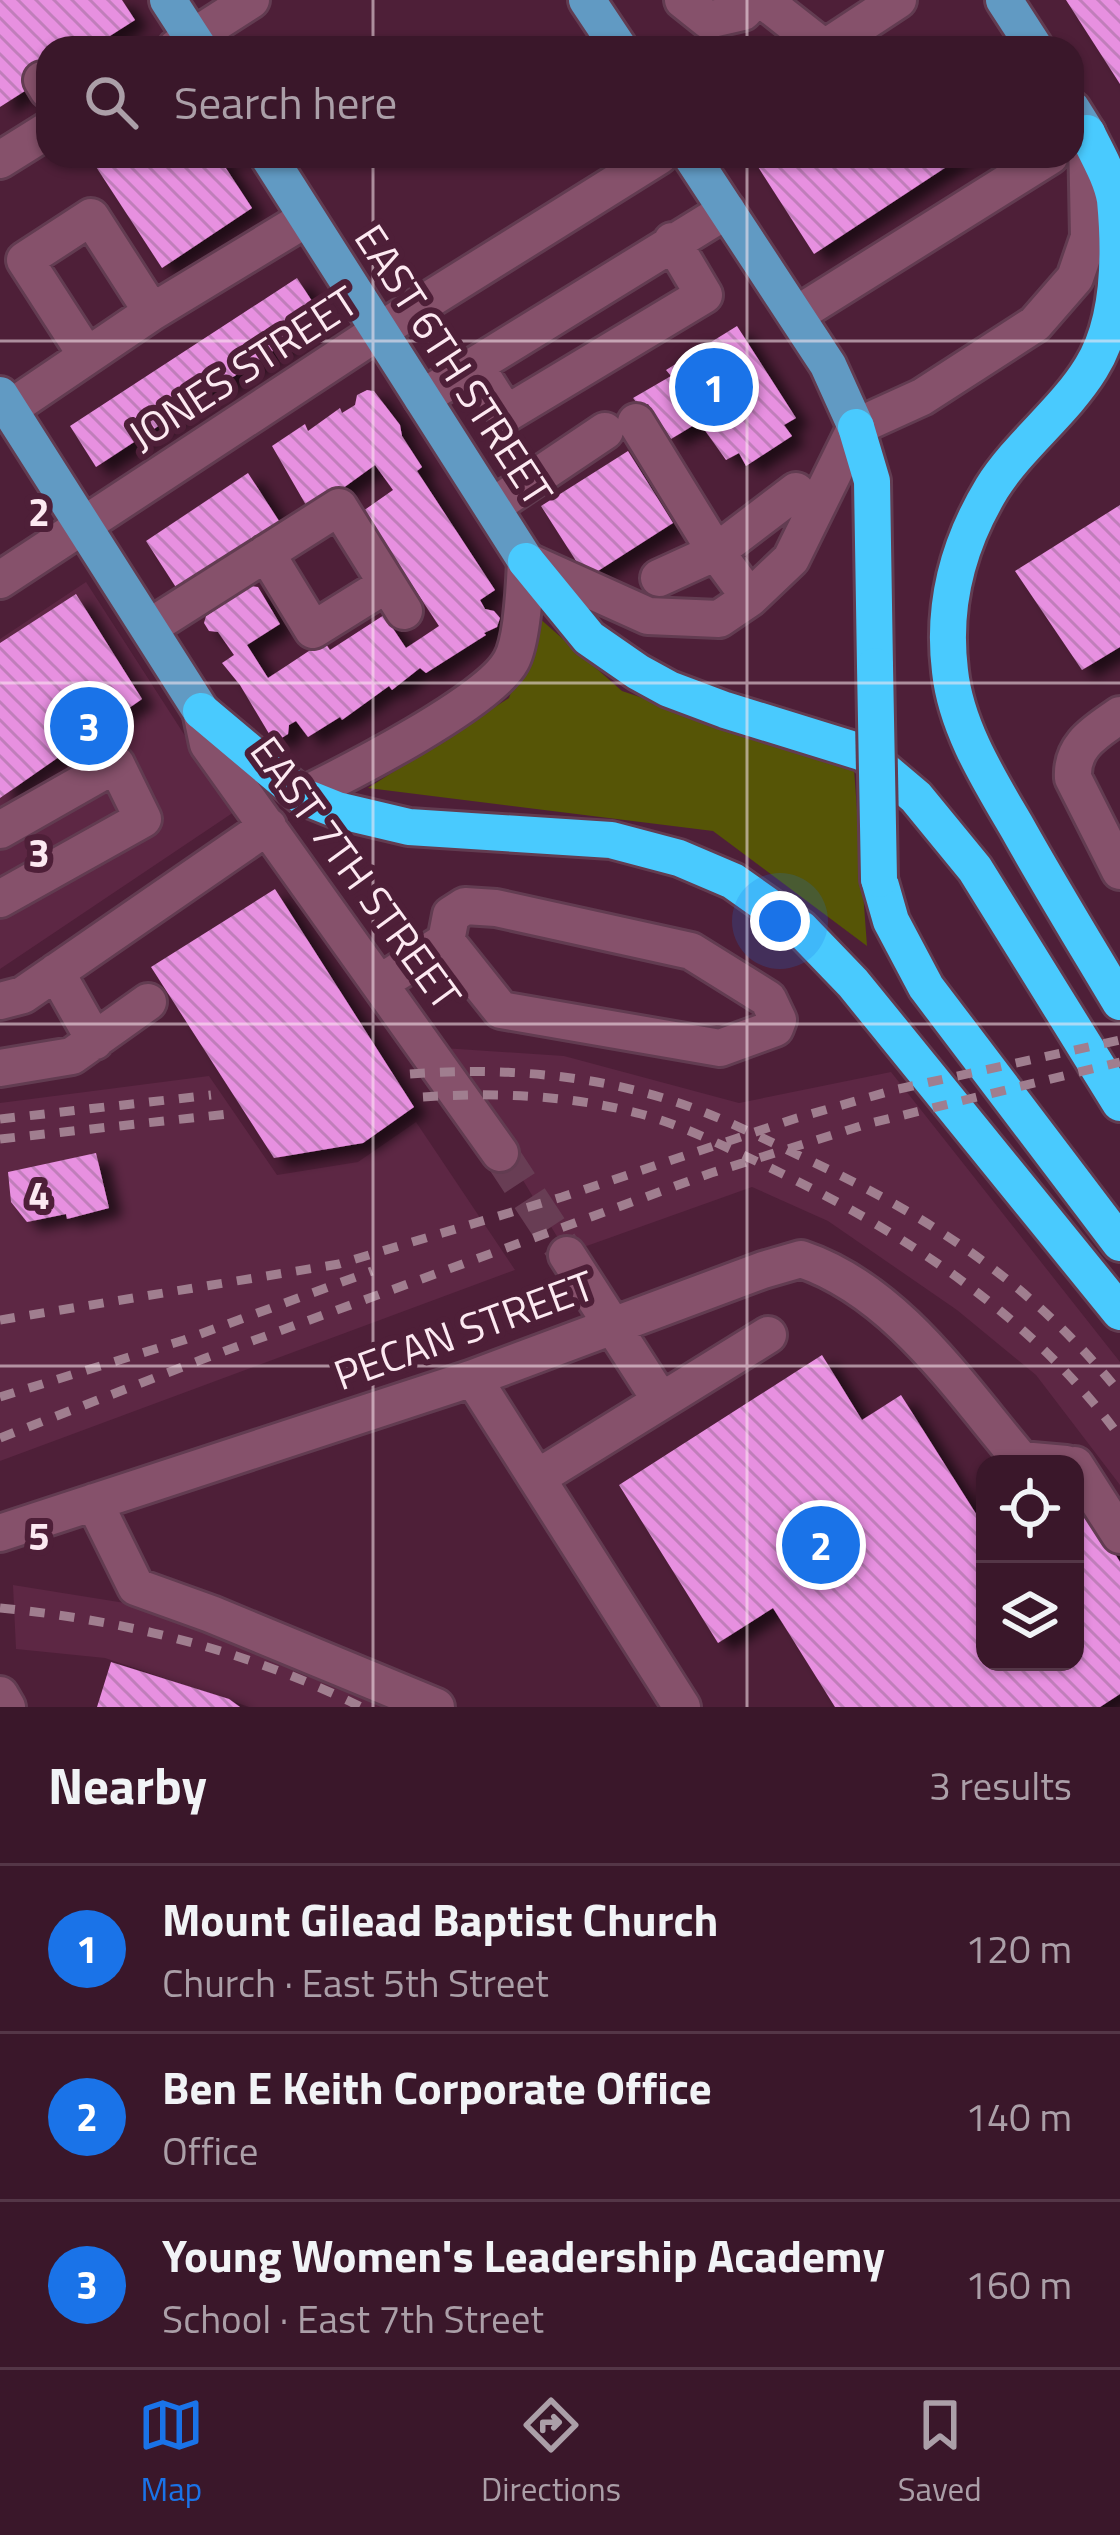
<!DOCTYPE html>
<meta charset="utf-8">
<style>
:root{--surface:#3a172a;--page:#452436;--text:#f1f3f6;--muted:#ab9fa8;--line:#543647;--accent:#1a73e8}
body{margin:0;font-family:"Titillium Web",sans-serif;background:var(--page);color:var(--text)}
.controls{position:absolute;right:36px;bottom:36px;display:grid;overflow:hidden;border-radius:24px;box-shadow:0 3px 9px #0004}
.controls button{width:108px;height:108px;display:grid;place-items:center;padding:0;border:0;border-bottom:3px solid var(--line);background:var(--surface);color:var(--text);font:60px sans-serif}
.you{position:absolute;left:780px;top:921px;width:42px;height:42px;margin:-30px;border:9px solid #fff;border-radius:50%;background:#1a73e8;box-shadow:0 0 0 18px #1a73e833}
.badge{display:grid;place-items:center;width:78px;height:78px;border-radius:50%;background:var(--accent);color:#fff;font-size:39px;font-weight:700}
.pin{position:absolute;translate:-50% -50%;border:6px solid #fff;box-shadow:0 3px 12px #0006}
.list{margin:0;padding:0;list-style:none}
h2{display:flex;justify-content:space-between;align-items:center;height:156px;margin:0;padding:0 48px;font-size:51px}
h2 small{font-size:39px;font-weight:400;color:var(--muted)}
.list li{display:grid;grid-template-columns:78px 1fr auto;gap:36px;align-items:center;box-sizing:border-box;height:168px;padding:0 48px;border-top:3px solid var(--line)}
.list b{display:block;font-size:45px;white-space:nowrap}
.list p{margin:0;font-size:39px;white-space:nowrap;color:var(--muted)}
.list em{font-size:39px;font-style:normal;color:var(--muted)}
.icon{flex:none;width:66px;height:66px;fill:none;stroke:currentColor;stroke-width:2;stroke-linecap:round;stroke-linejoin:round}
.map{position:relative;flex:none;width:1120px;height:1707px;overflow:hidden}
.search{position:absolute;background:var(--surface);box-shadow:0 3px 9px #0004;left:36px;right:36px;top:36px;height:132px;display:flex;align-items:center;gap:30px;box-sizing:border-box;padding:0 42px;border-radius:36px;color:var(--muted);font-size:45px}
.sheet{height:660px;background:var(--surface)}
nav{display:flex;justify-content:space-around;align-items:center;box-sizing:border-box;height:168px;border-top:3px solid var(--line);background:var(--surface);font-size:33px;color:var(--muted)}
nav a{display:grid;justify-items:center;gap:6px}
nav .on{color:var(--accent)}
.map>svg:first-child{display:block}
.built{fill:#5d2744}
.grass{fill:#565506}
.building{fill:url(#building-back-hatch);filter:url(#shadow)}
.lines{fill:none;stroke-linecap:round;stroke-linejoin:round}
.minor-tunnel{stroke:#683d54;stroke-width:36;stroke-dasharray:36 18;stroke-linecap:butt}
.minor-casing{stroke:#623c51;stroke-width:42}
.major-casing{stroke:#623c51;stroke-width:42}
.highway-casing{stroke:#623c51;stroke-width:42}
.minor{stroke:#86516b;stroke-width:36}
.major{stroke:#619ac3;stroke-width:36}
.highway{stroke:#49cafe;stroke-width:36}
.rail{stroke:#a07e8f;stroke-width:9;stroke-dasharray:15 15;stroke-linecap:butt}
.highway-bridge-casing{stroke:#623c51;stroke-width:42;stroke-linecap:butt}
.highway-bridge{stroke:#49cafe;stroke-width:36}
.grid{fill:none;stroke:#fce9f1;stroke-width:3;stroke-opacity:0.55}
.labels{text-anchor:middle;stroke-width:12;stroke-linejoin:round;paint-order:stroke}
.street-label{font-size:42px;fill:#fce9f1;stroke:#4e1f38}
.grid-label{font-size:39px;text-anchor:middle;font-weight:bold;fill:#fce9f1;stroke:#4e1f38;stroke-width:12;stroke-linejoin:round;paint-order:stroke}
</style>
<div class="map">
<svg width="1120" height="1707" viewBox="0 0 1120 1707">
<defs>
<pattern id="building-back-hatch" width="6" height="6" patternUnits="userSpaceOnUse" patternTransform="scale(3)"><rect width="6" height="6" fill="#e790e0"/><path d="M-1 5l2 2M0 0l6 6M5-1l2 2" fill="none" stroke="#c07eba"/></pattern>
<filter id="shadow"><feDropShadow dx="13" dy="8" stdDeviation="6" flood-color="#0009"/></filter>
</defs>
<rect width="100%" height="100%" fill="#4e1f38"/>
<path class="built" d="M86,582L234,812L0,969V639Z
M443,1048L564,1056L739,1103L891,1072L1120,1362V1485L1036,1375L957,1310L828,1221L752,1187L567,1253Z
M209,1076L277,1175L358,1162L416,1122L515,1270L0,1461V1103Z
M13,1585L156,1608L399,1707H249L105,1658L16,1649Z"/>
<path class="grass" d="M538,617L622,691L854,769L867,946L713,831L368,788L509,698Z"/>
<path class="building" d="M0,0H122L135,20L91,48H48V76L0,107Z
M1066,0H1120V84Z
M89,156H218L252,208L162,268Z
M751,156H963L814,254Z
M297,278L323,318L96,467L70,426Z
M737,326L796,418L784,425L792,436L746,466L739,453L726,460L699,422L671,439L648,404L640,407L633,398L671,376L666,370Z
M367,390L374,391L400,425L402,436L422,467L417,471L495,590L480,600L485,609L494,611L500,618L497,627L484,633L486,635L426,673L420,668L392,690L389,686L342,720L340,717L308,737L296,721L289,725L288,734L280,739L271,737L240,685L222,663L234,655L218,632L209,631L204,623L206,616L251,586L258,587L280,624L247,645L268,678L324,641L330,650L384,615L406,648L439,626L363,511L393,490L375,465L310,512L272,446L305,424L308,431L340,408L342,413L355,405L357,395Z
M628,451L673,523L587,578L541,506Z
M248,473L281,524L179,592L146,541Z
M1120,505V647L1082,670L1015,571Z
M76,594L142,699L0,798V643Z
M275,889L414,1107L363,1143L274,1158L151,967Z
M96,1153L109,1208L67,1219L66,1214L27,1222L11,1202L8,1172Z
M822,1355L862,1420L901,1395L985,1528V1662H1075V1490L1120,1562V1694L1100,1707H835L773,1608L718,1643L619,1485Z
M111,1662L229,1699L240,1707H97Z"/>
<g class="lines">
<path class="minor-tunnel" d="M500,1153L567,1255"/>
<g class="minor-casing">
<path id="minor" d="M683,0L708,20L743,12L754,0
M763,0L824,48
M176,48L251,0
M825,48L898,0
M42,80L48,90
M0,160L48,130
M796,315L1050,156
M87,356L25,260L91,217L152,312
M475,365L506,414L704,295L672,241
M422,398L727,210
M9,409L152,312L307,218
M636,422L716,552L750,598
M492,507L605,431
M266,553L313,630L387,584
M659,578L716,552L796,491
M0,580L379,331L659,156
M150,627L339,507L404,611
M201,711L208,744L500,1153
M1120,715C1096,732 1071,745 1073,778L1120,871
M302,796C347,774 489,702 511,661C522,642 525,585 526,561L648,616L719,619L750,598L791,559L856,427L922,397L1035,324L1075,278L1089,237L1087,133
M0,830L116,764L143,819L0,899
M465,906L496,908L691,951L768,999L778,1020L775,1028L720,1048L501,1010L446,941L451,915Z
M56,972L95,1041
M380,983L446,941
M0,1001L23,995L268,826
M0,1068L72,1056L148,1002
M567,1255L661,1401
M473,1378L682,1707
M1075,1465L1120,1535
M537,1478L768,1335
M94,1502L136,1587L211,1614L436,1707
M0,1533L473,1378L763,1270L801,1259C896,1291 959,1387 1021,1460L1066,1464
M0,1695L7,1707"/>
</g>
<g class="major-casing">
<path id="major" d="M168,0L199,48
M587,0L619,48
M1004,0L1035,48
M1072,109L1087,133
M268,156L526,561
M691,156L828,365L856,427
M0,395L201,711"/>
</g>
<g class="highway-casing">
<path id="highway" d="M1087,133C1097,154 1111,177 1115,200C1120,253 1120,322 1091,368C1064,412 1019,445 992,488C958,544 942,606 950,671C956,728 990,781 1018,829C1051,888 1086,945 1120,1002
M856,427L872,481L875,666
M526,561L589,638L638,672L669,689L725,710L864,753L916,797L975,869L1120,1103
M201,711L302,796L337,810L409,827L611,840L679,858L733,881L801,929L853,983L1120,1312
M879,879L891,921L926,987L1120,1243"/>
</g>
<use href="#minor" class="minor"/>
<use href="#major" class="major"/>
<use href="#highway" class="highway"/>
<path class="rail" d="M410,1074C497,1067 590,1074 673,1101C717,1115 758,1136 800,1156C928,1215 1031,1282 1120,1393
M423,1097C496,1092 570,1095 641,1114C682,1125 721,1145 760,1163C896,1227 1030,1313 1120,1437
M0,1119L211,1095
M0,1139L228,1114
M0,1320L339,1264L562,1197L797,1118L894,1090L1120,1040
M0,1397L184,1340L372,1271
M0,1438L203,1359L711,1173L867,1124L1120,1062
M0,1608C124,1620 250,1651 361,1707"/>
<g class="highway-bridge-casing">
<path id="highway-bridge" d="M875,666L879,879"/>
</g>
<use href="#highway-bridge" class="highway-bridge"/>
</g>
<path class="grid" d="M373,0V48M747,0V48M373,156V1707M747,156V1707M0,341H1120M0,683H1120M0,1024H1120M0,1366H1120"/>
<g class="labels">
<g class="street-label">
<text transform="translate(454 365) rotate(57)" y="15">EAST 6TH STREET</text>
<text transform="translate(243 368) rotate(-33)" y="15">JONES STREET</text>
<text transform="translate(356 873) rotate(54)" y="15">EAST 7TH STREET</text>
<text transform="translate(464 1330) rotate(-20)" y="15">PECAN STREET</text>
</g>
</g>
<g class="grid-label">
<text x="39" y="526">2</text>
<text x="39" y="867">3</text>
<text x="39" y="1209">4</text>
<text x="39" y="1550">5</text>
</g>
</svg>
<div class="controls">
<button><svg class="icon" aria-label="locate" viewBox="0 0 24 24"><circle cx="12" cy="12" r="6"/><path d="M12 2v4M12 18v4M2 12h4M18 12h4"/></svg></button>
<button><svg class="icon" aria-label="layers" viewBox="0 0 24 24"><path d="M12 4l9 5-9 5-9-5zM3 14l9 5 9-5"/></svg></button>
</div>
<div class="you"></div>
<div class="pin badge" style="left:714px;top:387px">1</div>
<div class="pin badge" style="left:821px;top:1545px">2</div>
<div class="pin badge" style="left:89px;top:726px">3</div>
<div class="search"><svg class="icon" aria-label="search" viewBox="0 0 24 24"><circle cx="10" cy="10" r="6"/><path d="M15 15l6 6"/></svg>Search here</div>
</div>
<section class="sheet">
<h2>Nearby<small>3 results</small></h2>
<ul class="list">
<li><span class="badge">1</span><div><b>Mount Gilead Baptist Church</b><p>Church · East 5th Street</p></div><em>120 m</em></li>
<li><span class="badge">2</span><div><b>Ben E Keith Corporate Office</b><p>Office</p></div><em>140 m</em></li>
<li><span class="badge">3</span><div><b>Young Women's Leadership Academy</b><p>School · East 7th Street</p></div><em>160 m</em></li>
</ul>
</section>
<nav>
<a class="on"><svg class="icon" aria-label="map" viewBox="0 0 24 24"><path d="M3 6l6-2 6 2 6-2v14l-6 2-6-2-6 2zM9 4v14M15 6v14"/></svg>Map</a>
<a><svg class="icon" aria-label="directions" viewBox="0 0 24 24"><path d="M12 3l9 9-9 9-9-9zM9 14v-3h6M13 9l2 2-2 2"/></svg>Directions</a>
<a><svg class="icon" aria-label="saved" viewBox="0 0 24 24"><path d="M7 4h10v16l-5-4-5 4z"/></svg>Saved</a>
</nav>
